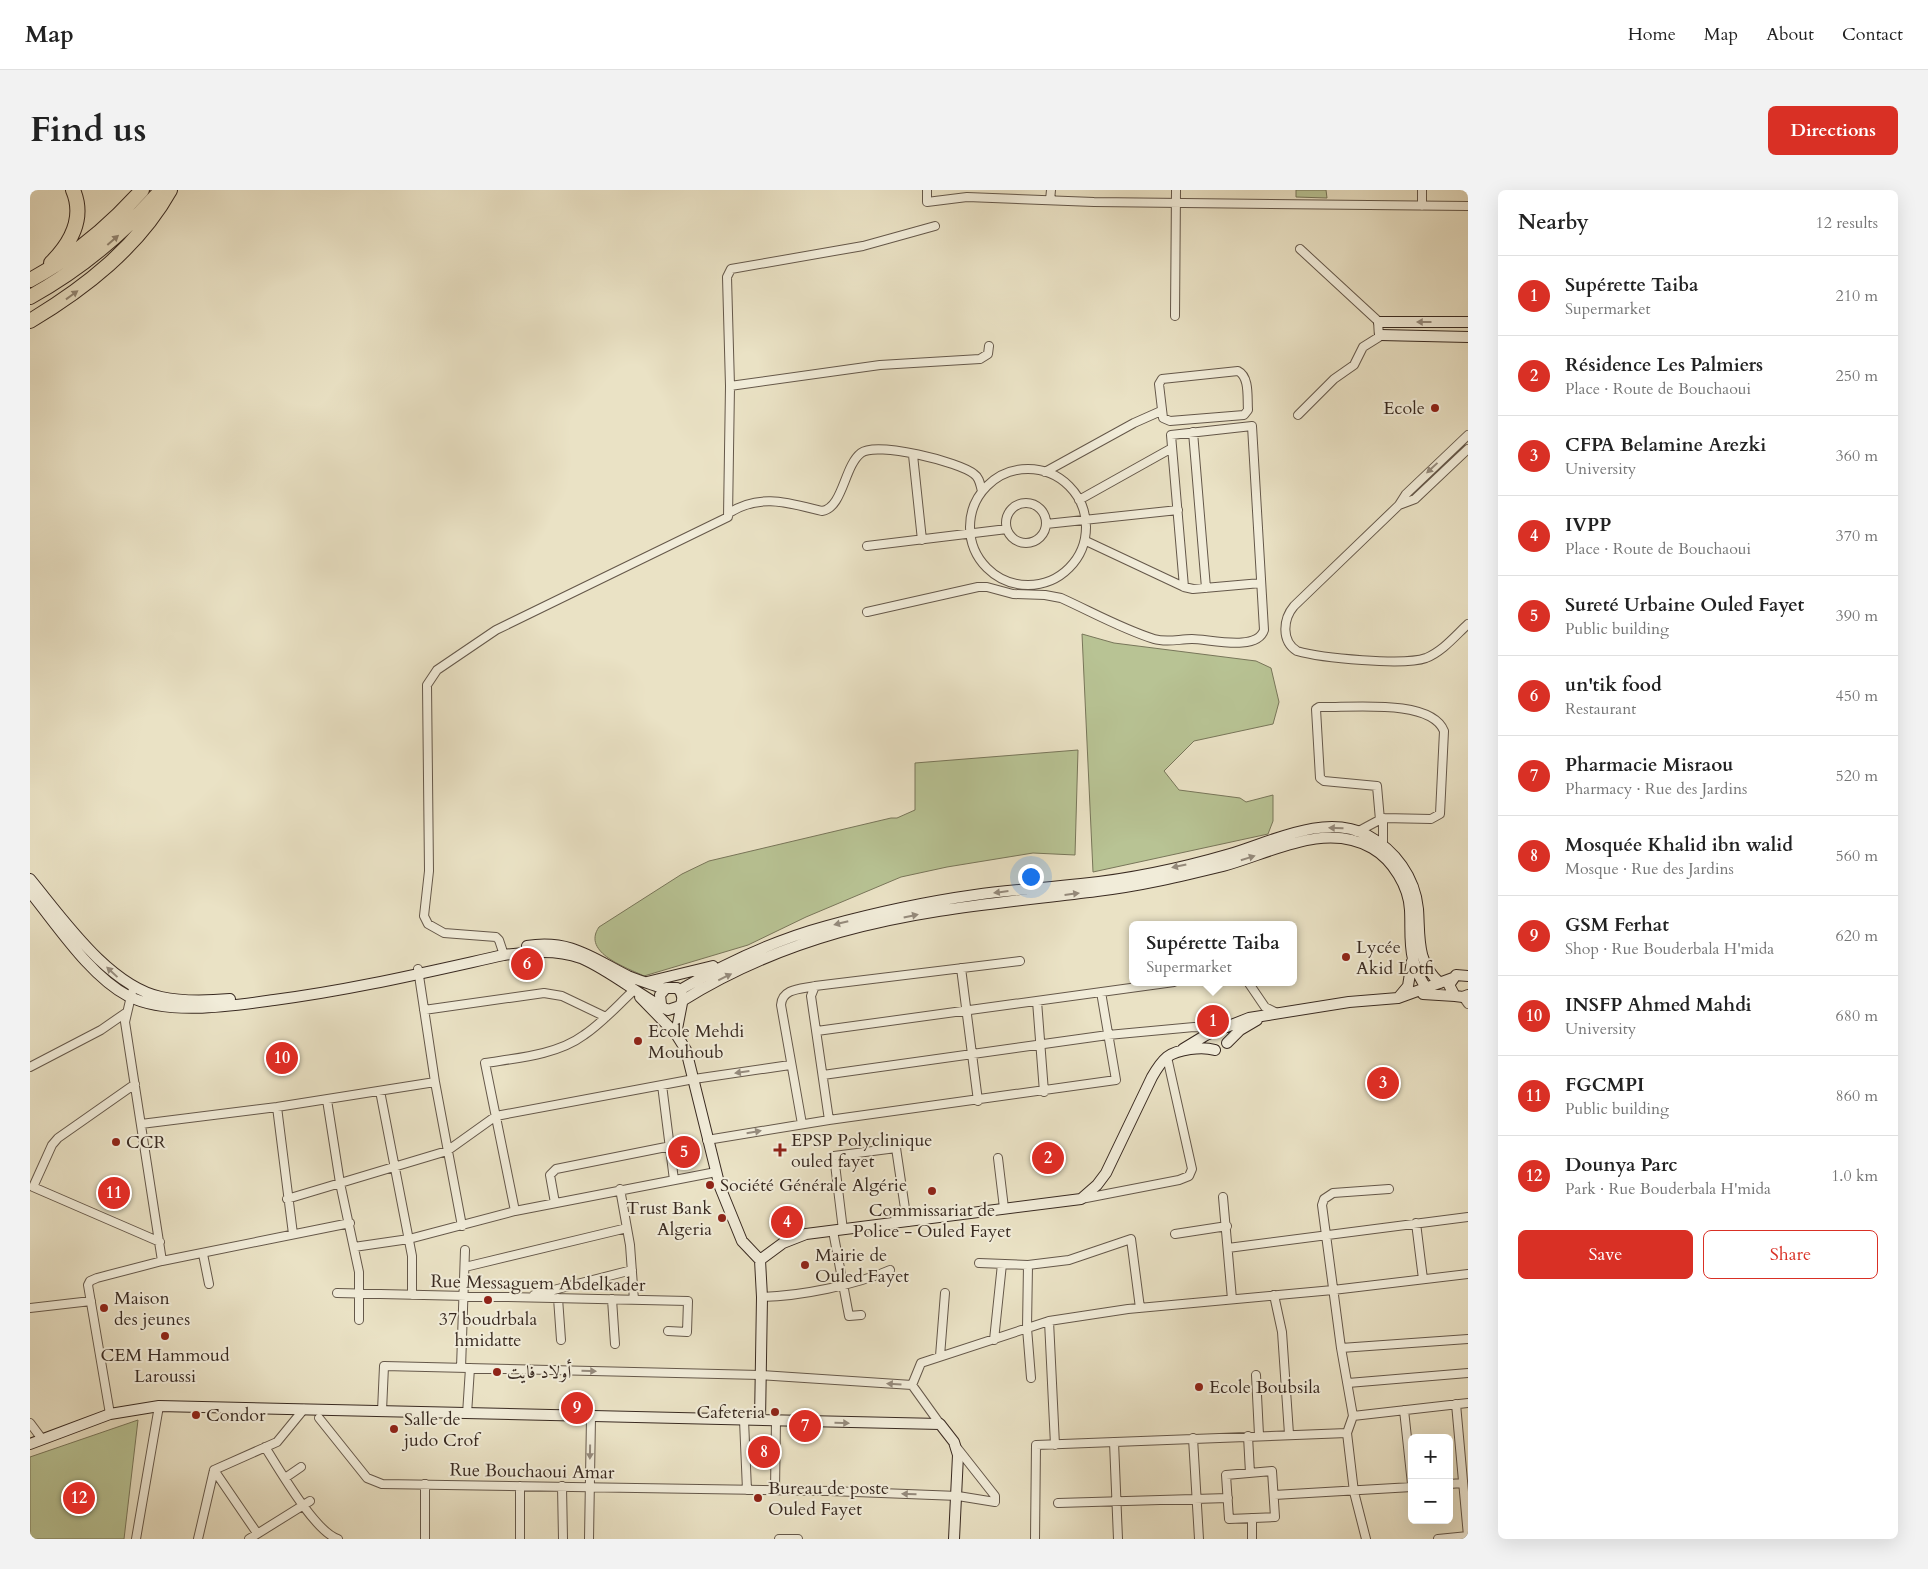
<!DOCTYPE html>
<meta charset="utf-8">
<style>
:root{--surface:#fff;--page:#f2f2f2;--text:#222;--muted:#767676;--line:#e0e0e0;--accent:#d93025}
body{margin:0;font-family:Cardo,Amiri,serif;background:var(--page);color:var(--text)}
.controls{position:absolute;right:15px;bottom:15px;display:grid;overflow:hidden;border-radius:8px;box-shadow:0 5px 20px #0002}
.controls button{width:45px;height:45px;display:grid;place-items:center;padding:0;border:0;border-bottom:1px solid var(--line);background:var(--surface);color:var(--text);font:25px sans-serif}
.you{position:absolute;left:1000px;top:686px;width:18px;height:18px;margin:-12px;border:4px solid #fff;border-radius:50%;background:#1a73e8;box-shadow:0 0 0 8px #1a73e833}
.badge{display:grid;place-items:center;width:32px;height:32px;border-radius:50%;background:var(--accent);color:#fff;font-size:16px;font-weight:700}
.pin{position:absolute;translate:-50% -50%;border:2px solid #fff;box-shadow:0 1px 5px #0006}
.popup{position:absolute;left:1099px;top:731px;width:168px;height:65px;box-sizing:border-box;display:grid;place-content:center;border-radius:8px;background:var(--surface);filter:drop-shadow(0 1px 4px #0005);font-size:16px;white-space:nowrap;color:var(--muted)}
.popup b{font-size:19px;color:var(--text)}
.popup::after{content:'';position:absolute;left:50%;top:100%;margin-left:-10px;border:10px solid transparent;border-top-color:var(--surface)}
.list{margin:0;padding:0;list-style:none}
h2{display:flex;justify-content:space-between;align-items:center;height:65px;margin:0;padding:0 20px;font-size:21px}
h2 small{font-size:16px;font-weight:400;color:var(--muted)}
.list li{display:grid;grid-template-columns:32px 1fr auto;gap:15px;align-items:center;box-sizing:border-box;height:80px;padding:0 20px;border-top:1px solid var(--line)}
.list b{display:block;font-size:19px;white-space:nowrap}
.list p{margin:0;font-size:16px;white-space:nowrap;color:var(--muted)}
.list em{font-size:16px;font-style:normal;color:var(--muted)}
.actions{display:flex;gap:10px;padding:15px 20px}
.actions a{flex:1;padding:11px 0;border:1px solid var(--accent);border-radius:8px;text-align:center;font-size:18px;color:var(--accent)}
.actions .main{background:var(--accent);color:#fff}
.map{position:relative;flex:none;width:1438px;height:1349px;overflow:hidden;border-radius:8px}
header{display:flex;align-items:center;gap:30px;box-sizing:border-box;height:70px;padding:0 25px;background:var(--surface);border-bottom:1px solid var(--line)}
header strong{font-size:24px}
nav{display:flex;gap:28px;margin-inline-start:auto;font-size:18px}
.intro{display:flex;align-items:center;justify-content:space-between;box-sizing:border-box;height:120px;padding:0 30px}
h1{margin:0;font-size:35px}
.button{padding:12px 22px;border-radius:8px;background:var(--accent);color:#fff;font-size:18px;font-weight:700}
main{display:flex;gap:30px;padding:0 30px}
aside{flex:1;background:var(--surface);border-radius:8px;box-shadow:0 5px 20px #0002}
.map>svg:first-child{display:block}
.green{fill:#b8c394;stroke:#78765a}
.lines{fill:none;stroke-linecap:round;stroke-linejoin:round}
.street-casing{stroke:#65584a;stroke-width:10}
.secondary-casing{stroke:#392a21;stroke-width:12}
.highway-casing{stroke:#392a21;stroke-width:16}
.street{stroke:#f1ecd9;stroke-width:8}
.secondary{stroke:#f1ecd9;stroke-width:10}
.highway{stroke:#eae2c5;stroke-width:14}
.oneway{fill:#928673}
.oneway2{fill:#958b7d}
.poi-dot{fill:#8f2418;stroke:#f1ecd9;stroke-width:2}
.labels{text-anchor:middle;stroke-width:4;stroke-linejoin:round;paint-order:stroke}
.poi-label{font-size:18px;fill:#392a21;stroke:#f1ecd9;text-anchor:start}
.street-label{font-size:18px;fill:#392a21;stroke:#f1ecd9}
</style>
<header>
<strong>Map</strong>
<nav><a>Home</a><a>Map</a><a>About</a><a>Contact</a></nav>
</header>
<div class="intro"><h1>Find us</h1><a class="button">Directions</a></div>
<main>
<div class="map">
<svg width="1438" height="1349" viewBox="0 0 1438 1349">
<rect width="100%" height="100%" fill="#eae2c5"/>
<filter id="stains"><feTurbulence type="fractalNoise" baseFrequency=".004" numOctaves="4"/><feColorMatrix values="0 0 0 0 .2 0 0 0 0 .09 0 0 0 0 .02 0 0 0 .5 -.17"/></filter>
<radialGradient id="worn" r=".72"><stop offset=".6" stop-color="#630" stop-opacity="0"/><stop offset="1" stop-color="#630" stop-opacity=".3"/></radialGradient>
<path class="green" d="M1266,0H1296L1297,8L1266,7Z
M1052,444L1084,453L1226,471L1241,478L1249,512L1243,534L1164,551L1134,581L1149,600L1210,608L1216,612L1243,605V631L1238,644L1063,682Z
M1048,560L1045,665L1003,663L917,677L871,687L776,727L718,755L614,786C598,778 551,763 569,737L652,684L679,671L861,628H867L885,620V573Z
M108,1230L94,1349H0V1267Z"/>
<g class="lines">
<g class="street-casing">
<path id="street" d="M897,0V12L937,7L1064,12L1438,16
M1020,10L1021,0
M1392,16V0
M1145,126L1146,0
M1208,181C1220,187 1217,208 1218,220L1214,225L1140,231L1133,228L1129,194L1132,189Z
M700,196L850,175L950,169L958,164L959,156
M1268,225L1304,189L1324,175L1333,157L1349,147L1348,131L1270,59
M1163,242L1176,398
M1438,245L1376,304L1369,315L1264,416C1253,429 1251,451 1267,461C1291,468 1374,476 1396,468C1413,461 1425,446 1438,434
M883,265L892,350
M940 337a58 58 0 1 1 116 0a58 58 0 1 1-116 0Z
M1015,282L1104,233L1131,221
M1049,310L1142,258
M976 333a20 20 0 1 1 40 0a20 20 0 1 1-40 0Z
M1369,315L1385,309L1438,259
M699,323C730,303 759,313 792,321C813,318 814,276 831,263C846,251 930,272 944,284C950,288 950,295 952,301
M1016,334L1148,320
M1056,351L1154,397L1163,399L1231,393
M837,356L977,339
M837,422L948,397H957L983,404L1015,405L1031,408C1062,422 1092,439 1124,449C1137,453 1149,449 1162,449C1179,449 1227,462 1234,440L1222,236L1141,245L1154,397
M1350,630L1347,596L1294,591L1290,588L1286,519L1289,517C1319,518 1401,508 1414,541L1410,624L1401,629L1353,628
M1327,642L1353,628V656
M474,765L469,750L466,747L414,743L398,734L394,726L399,681L397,495L407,480L466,440L698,327L700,196L697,87L701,79L833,56L905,36
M931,778L948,911
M388,779L405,892L432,1036
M1218,792L1235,817L1247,823
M1433,807L1438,814
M1007,811L1014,902
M394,820L514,803L532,806L576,827
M787,841L1144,792
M0,877L71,840L97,822
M793,885L1078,845L1164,837L1176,838L1184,842
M105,894L28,948L22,955L3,997L130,1052
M632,895L644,990
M350,901L382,1066V1105
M297,910L310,993L329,1082V1130
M247,917L263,1044
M799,930L781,806L785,796L990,771
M111,934L247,917L405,892
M772,934L751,815C752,798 772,799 785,796
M677,950L799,930L1086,890L1071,802
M968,968L974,1018
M590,999L600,1055L604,1110
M1193,1007L1202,1109
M257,1009L417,961L466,926L664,889L760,875
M1051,1009L1149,990L1159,986L1162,979L1137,867
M525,1013L520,985L526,979L641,956
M485,1021L455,873C487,868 527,865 554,845C572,833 587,816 603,801
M1386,1033L1393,1089
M813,1040L804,966L866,958L877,1032
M803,1041L819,1126L831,1125
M1145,1044L1197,1036
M324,1057L379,1049L485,1021L686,982
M1198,1058L1438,1027
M173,1064L179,1094
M132,1071L320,1033
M949,1073L998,1075L1039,1070L1101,1049L1110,1118
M998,1075L997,1138L1001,1188
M435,1077L597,1038
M307,1103L658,1111L657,1142L638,1141
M504,1105L602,1080
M1244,1105L1252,1142L1259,1244
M732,1107C771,1106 825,1095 860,1080
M528,1108L531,1150
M582,1109L585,1154
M0,1118L61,1111
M1019,1131L1025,1255
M964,1150L972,1074
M1311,1158L1438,1149
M910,1166L915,1103
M431,1178L435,1060
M1226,1185L1229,1245
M1318,1193L1438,1183
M882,1195L891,1173L1019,1131L1098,1119L1303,1100L1438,1084
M1426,1214L1438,1346
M1374,1220L1382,1294
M352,1221L354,1176L730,1185L882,1195L910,1234
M80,1224L58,1095L60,1091L67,1088L132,1071L95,832L102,802
M437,1224L440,1178
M1323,1226L1438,1213
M289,1228L337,1288L352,1294L800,1301L928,1306L965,1312V1306L928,1259
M714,1230L717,1300
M0,1233L12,1249
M1317,1243L1324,1302L1336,1349
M1218,1246L1220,1283
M1163,1248L1169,1349
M1084,1252L1088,1349
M235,1257C249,1279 285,1342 308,1349
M184,1280L227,1343
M1242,1281L1245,1327L1199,1329L1196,1285Z
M255,1288L271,1277
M1419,1294L1433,1293
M532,1296L533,1349
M745,1300L746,1231
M1244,1305L1382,1297
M1028,1313L1198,1308
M1222,1328V1349
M106,1349L129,1216
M168,1349L184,1280L247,1252L274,1219
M219,1349L280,1311
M395,1349V1294
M490,1349V1296
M559,1349L561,1227
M749,1349H768
M1005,1349L1006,1255L1317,1243L1323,1226L1311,1158L1292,1015L1294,1009L1303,1003L1359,999
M1408,1349L1438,1346"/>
</g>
<g class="secondary-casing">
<path id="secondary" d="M1349,132H1438
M1350,145L1438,147
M0,689C33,729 79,796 131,807C154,812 177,811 200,809
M0,702C27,735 60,786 98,806C138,826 201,816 244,810C322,800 397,782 474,765C499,762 526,759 551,768C581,781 610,806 638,820L650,816C654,809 653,803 647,798H636L630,805L631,814
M497,756C540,749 562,768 598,786C610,791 622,794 634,799
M1438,786L1426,785L1419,795L1425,806L1433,807L1438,805
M617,792L683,776
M650,800C696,773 745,750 797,736C845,723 895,712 945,705C980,700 1016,698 1051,694C1100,689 1152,678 1200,664C1241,652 1295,623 1337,645C1365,660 1385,687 1388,719C1390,747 1386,772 1410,793
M1393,804L1425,806
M610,807L646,844L656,860L690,997L712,1051L730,1070
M1368,808L1378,796L1382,771
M652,811C701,780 754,758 810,742C894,718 981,712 1067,701C1110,696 1152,686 1193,676C1241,663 1295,631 1342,658C1363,670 1379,697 1380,720C1381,737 1379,753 1383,769C1386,781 1393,794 1400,804
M644,840L646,844L652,813
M1197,853L1210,840L1227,830
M1153,859L1176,845L1219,828L1319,812L1368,808L1423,788
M730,1070L753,1053L776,1044L1051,1009L1067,995L1076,983L1122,887C1126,880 1131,872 1137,867C1148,859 1172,856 1185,860
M730,1230L732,1107L730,1070
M0,1254L80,1224L129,1216L910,1234L924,1252L928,1265L924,1349"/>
</g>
<g class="highway-casing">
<path id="highway" d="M21,73C41,53 55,28 43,0
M0,90C43,67 79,37 112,0
M0,107C49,80 90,46 127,5
M0,131C55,98 108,57 140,0"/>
</g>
<use href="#street" class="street"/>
<use href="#secondary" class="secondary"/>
<use href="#highway" class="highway"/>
</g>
<defs><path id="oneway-solid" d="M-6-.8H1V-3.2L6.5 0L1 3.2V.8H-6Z" transform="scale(1.25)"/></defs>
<g class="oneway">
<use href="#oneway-solid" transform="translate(83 50) rotate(-41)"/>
<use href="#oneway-solid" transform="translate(42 105) rotate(-36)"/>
</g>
<g class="oneway2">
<use href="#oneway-solid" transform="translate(1394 132) rotate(180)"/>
<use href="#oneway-solid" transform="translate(1402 278) rotate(137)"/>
<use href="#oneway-solid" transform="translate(1306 638) rotate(-178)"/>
<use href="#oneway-solid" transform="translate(1218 668) rotate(-17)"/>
<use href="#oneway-solid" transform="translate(1149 676) rotate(168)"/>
<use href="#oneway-solid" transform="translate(971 702) rotate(173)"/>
<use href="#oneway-solid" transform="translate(1042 704) rotate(-7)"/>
<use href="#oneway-solid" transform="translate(881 726) rotate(-12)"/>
<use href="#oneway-solid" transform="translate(811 733) rotate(166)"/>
<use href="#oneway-solid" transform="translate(82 782) rotate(-137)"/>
<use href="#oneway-solid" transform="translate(695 787) rotate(-26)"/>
<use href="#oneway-solid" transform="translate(712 882) rotate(172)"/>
<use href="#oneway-solid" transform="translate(724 942) rotate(-10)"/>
<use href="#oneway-solid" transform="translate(559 1181) rotate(1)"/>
<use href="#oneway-solid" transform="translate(864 1194) rotate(-176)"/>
<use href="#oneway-solid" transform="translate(812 1233) rotate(1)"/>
<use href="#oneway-solid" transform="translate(560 1262) rotate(91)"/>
<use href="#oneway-solid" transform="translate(879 1304) rotate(-178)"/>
</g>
<g class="poi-dot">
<circle cx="1405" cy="218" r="5"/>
<circle cx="1316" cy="767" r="5"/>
<circle cx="608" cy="851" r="5"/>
<circle cx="86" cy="952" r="5"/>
<path d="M747.5 952.5h5v5h5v5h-5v5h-5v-5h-5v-5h5z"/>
<circle cx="680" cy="995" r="5"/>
<circle cx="902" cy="1001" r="5"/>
<circle cx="692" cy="1028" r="5"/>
<circle cx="775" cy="1075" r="5"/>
<circle cx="458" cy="1110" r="5"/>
<circle cx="74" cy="1118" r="5"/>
<circle cx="135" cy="1146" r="5"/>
<circle cx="467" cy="1182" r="5"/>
<circle cx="1169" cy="1197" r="5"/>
<circle cx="745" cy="1222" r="5"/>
<circle cx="166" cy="1225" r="5"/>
<circle cx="364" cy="1239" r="5"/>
<circle cx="728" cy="1308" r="5"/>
</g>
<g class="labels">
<g class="poi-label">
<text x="1395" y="224" text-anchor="end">Ecole</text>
<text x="1326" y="763">Lycée<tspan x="1326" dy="21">Akid Lotfi</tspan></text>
<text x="618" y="847">Ecole Mehdi<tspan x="618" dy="21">Mouhoub</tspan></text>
<text x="761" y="956">EPSP Polyclinique<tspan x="761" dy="21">ouled fayet</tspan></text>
<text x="96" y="958">CCR</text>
<text x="690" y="1001">Société Générale Algérie</text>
<text x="682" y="1024" text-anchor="end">Trust Bank<tspan x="682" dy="21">Algeria</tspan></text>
<text x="902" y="1026" text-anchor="middle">Commissariat de<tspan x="902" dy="21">Police - Ouled Fayet</tspan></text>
<text x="785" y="1071">Mairie de<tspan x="785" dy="21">Ouled Fayet</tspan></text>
<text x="84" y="1114">Maison<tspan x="84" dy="21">des jeunes</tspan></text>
<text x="458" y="1135" text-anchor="middle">37 boudrbala<tspan x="458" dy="21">hmidatte</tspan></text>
<text x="135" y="1171" text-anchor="middle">CEM Hammoud<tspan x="135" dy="21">Laroussi</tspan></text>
<text x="477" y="1188">أولاد فايت</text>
<text x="1179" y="1203">Ecole Boubsila</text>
<text x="735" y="1228" text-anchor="end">Cafeteria</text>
<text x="176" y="1231">Condor</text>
<text x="374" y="1235">Salle de<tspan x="374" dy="21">judo Crof</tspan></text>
<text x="738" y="1304">Bureau de poste<tspan x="738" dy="21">Ouled Fayet</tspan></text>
</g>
<g class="street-label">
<text transform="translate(508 1093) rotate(1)" y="6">Rue Messaguem Abdelkader</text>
<text transform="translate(502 1281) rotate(1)" y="6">Rue Bouchaoui Amar</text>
</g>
</g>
<rect width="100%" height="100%" filter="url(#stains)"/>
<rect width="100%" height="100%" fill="url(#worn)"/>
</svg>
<div class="controls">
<button>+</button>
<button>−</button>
</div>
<div class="you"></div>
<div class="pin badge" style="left:1183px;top:831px">1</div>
<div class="popup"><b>Supérette Taiba</b>Supermarket</div>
<div class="pin badge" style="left:1018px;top:968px">2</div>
<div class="pin badge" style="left:1353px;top:893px">3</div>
<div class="pin badge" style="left:757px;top:1032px">4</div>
<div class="pin badge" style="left:654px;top:962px">5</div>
<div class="pin badge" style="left:497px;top:774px">6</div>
<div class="pin badge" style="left:775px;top:1236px">7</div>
<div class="pin badge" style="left:734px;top:1262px">8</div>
<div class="pin badge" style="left:547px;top:1218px">9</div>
<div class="pin badge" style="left:252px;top:868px">10</div>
<div class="pin badge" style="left:84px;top:1003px">11</div>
<div class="pin badge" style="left:49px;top:1308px">12</div>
</div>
<aside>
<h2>Nearby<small>12 results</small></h2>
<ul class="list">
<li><span class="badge">1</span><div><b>Supérette Taiba</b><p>Supermarket</p></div><em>210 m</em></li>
<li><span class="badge">2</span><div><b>Résidence Les Palmiers</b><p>Place · Route de Bouchaoui</p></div><em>250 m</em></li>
<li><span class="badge">3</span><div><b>CFPA Belamine Arezki</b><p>University</p></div><em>360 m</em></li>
<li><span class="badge">4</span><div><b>IVPP</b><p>Place · Route de Bouchaoui</p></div><em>370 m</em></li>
<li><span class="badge">5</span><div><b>Sureté Urbaine Ouled Fayet</b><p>Public building</p></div><em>390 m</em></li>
<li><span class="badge">6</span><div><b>un'tik food</b><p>Restaurant</p></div><em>450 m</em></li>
<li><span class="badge">7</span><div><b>Pharmacie Misraou</b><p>Pharmacy · Rue des Jardins</p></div><em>520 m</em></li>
<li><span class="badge">8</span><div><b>Mosquée Khalid ibn walid</b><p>Mosque · Rue des Jardins</p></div><em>560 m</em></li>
<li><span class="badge">9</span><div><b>GSM Ferhat</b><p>Shop · Rue Bouderbala H'mida</p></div><em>620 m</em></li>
<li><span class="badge">10</span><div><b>INSFP Ahmed Mahdi</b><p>University</p></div><em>680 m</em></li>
<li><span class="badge">11</span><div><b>FGCMPI</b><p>Public building</p></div><em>860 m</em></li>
<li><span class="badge">12</span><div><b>Dounya Parc</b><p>Park · Rue Bouderbala H'mida</p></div><em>1.0 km</em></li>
</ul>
<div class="actions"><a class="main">Save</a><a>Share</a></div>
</aside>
</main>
